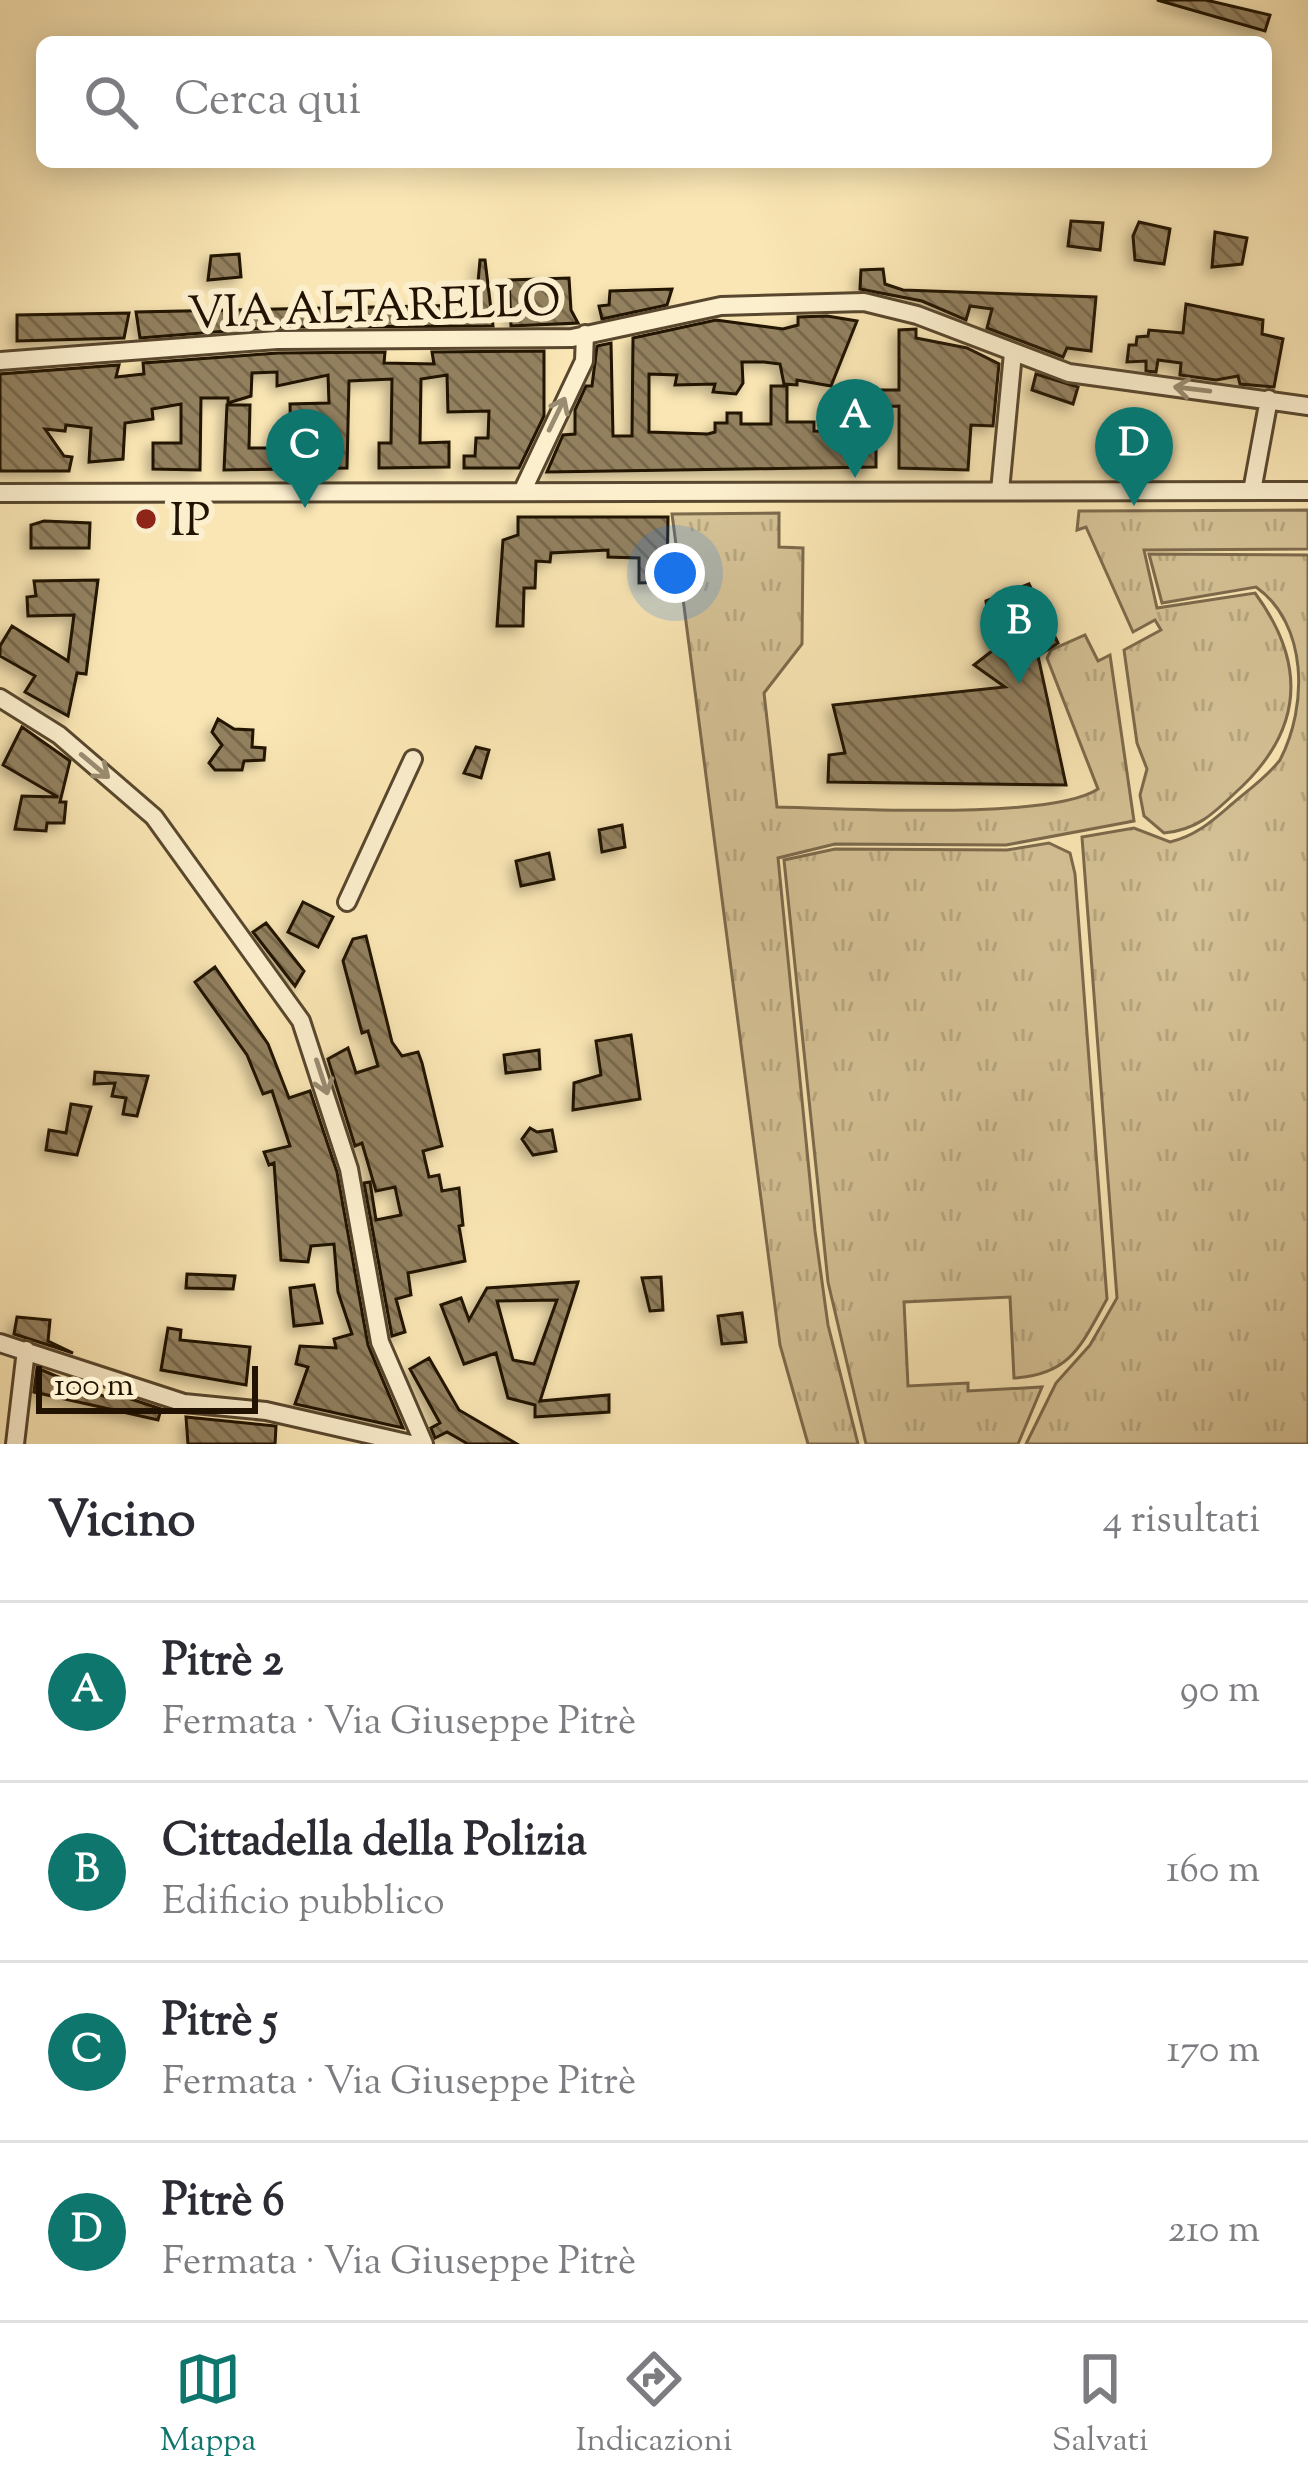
<!DOCTYPE html>
<html lang="it">
<meta charset="utf-8">
<style>
:root{--surface:#fff;--page:#f7f7f7;--text:#2b2b33;--muted:#7c7c81;--line:#e1e1e2;--accent:#0f766e}
body{margin:0;font-family:"Sorts Mill Goudy",serif;background:var(--page);color:var(--text)}
.scale{position:absolute;left:36px;bottom:30px;width:222px;box-sizing:border-box;padding-left:12px;border:6px solid #221202;border-top:0;font-size:33px;line-height:42px;white-space:nowrap;color:#221202;-webkit-text-stroke:9px #fcefce;paint-order:stroke}
.you{position:absolute;left:675px;top:573px;width:42px;height:42px;margin:-30px;border:9px solid #fff;border-radius:50%;background:#1a73e8;box-shadow:0 0 0 18px #1a73e833}
.badge{display:grid;place-items:center;width:78px;height:78px;border-radius:50%;background:var(--accent);color:#fff;font-size:39px;font-weight:700}
.pin{position:absolute;translate:-50% -99px;filter:drop-shadow(0 3px 6px #0008)}
.pin::after{content:'';position:absolute;top:63px;width:42px;height:36px;background:inherit;clip-path:polygon(0 0,100% 0,50% 100%)}
.list{margin:0;padding:0;list-style:none}
h2{display:flex;justify-content:space-between;align-items:center;height:156px;margin:0;padding:0 48px;font-size:51px}
h2 small{font-size:39px;font-weight:400;color:var(--muted)}
.list li{display:grid;grid-template-columns:78px 1fr auto;gap:36px;align-items:center;box-sizing:border-box;height:180px;padding:0 48px;border-top:3px solid var(--line)}
.list b{display:block;font-size:45px;white-space:nowrap}
.list p{margin:0;font-size:39px;white-space:nowrap;color:var(--muted)}
.list em{font-size:39px;font-style:normal;color:var(--muted)}
.icon{flex:none;width:66px;height:66px;fill:none;stroke:currentColor;stroke-width:2;stroke-linecap:round;stroke-linejoin:round}
.map{position:relative;flex:none;width:1308px;height:1444px;overflow:hidden}
.search{position:absolute;background:var(--surface);box-shadow:0 6px 30px #0003;left:36px;right:36px;top:36px;height:132px;display:flex;align-items:center;gap:30px;box-sizing:border-box;padding:0 42px;border-radius:18px;color:var(--muted);font-size:45px}
.sheet{height:876px;background:var(--surface)}
nav{display:flex;justify-content:space-around;align-items:center;box-sizing:border-box;height:168px;border-top:3px solid var(--line);background:var(--surface);font-size:33px;color:var(--muted)}
nav a{display:grid;justify-items:center;gap:6px}
nav .on{color:var(--accent)}
.map>svg:first-child{display:block}
.grass{fill:url(#grass-tufts);stroke:#7c6a4c;stroke-width:3}
.building{fill:url(#building-back-hatch);stroke:#221202;stroke-width:3;fill-rule:evenodd;filter:url(#shadow)}
.lines{fill:none;stroke-linecap:round;stroke-linejoin:round}
.minor-casing{stroke:#58472e;stroke-width:22}
.minor{stroke:#fcefce;stroke-width:16}
.oneway{stroke:#9a8c72}
.poi-dot{fill:#8f2418;stroke:#fcefce;stroke-width:4.5}
.labels{text-anchor:middle;stroke-width:12;stroke-linejoin:round;paint-order:stroke}
.street-label{font-size:45px;fill:#221202;stroke:#fcefce}
.poi-label{font-size:45px;fill:#221202;stroke:#fcefce;text-anchor:start}
</style>
<div class="map">
<svg width="1308" height="1444" viewBox="0 0 1308 1444">
<defs>
<pattern id="grass-tufts" width="24" height="20" patternUnits="userSpaceOnUse" patternTransform="scale(3)"><rect width="24" height="20" fill="#d5c296"/><path d="M3 7l-1-3M5 7V3M7 7l1-3M15 17l-1-3M17 17v-4M19 17l1-3" fill="none" stroke="#b7a680"/></pattern>
<pattern id="building-back-hatch" width="6" height="6" patternUnits="userSpaceOnUse" patternTransform="scale(3)"><rect width="6" height="6" fill="#92805f"/><path d="M-1 5l2 2M0 0l6 6M5-1l2 2" fill="none" stroke="#77674c"/></pattern>
<filter id="shadow"><feDropShadow dx="-5.5" dy="5.5" stdDeviation="6" flood-color="#0004"/></filter>
</defs>
<rect width="100%" height="100%" fill="#fae6b4"/>
<filter id="stains"><feTurbulence type="fractalNoise" baseFrequency=".00167" numOctaves="4"/><feColorMatrix values="0 0 0 0 .2 0 0 0 0 .09 0 0 0 0 .02 0 0 0 .5 -.17"/></filter>
<radialGradient id="worn" r=".72"><stop offset=".6" stop-color="#630" stop-opacity="0"/><stop offset="1" stop-color="#630" stop-opacity=".3"/></radialGradient>
<path class="grass" d="M1308,510V549L1144,550L1157,608L1255,593C1308,665 1303,732 1235,793C1212,815 1196,830 1164,833L1144,816L1140,795L1147,769L1137,743L1124,650L1161,630L1155,620L1133,632L1086,527L1077,530L1079,511Z
M779,513V547L803,548L802,644L764,693L777,807C843,808 1049,821 1098,789L1047,658L1051,650L1085,635L1098,661L1110,655L1134,821L1006,845L835,844L778,858L815,1231L828,1325L858,1444H808L780,1345L672,514Z
M1149,554L1308,555V1444H1026L1056,1383L1090,1345L1117,1298L1082,837L1134,828L1170,842C1196,836 1212,821 1232,804C1248,790 1267,777 1280,760C1308,706 1308,624 1256,587L1162,603Z
M1049,843L1070,853L1075,874L1107,1299C1081,1346 1070,1375 1014,1378L1010,1297L904,1302L908,1386L968,1383V1391L1042,1387L1018,1444H866L828,1282L784,860L835,849L1007,850Z"/>
<path class="building" d="M1157,0H1206L1270,15L1265,31Z
M1071,221L1103,223L1100,250L1068,246Z
M1139,222L1170,229L1164,264L1135,260L1133,236Z
M1215,232L1247,238L1242,264L1212,267Z
M239,254L241,277L208,280L211,256Z
M480,260H485L493,326L277,327L140,338L136,312L476,305Z
M883,269L885,284L903,290L1096,297L1091,351L1067,348L1063,357L987,328L992,309L970,306L966,320L922,301L860,289L861,270Z
M569,278L571,310L578,323L511,326L509,280Z
M672,289L667,305L602,319L599,306L609,305L610,291Z
M1186,304L1263,320L1262,334L1283,339L1274,387L1240,384L1238,376L1216,380L1180,375L1181,363L1158,360L1156,372L1146,371V361L1127,362L1129,345H1136L1137,337L1148,336L1149,330L1183,333Z
M129,313L124,338L17,341V315Z
M827,316L857,321L831,386L797,380V385L784,384L780,364L764,362H742L743,383L736,394L713,392L715,384L675,385L677,375L649,374V432L708,434L715,432V423H727V413H741V424H771V386H787V422H814V431L840,432V425L849,426L850,390H899V330L916,329V338L967,348L999,364L993,426L971,425L968,470L899,468V406L876,407V467L547,472L563,435L575,434V410L586,386H592L597,346L611,343L613,436H632L633,338L716,320L783,329L798,325V317Z
M544,351V416L519,468H464V456H475L476,438H488L489,411L448,412L447,375L421,379L420,443L449,442V467L379,468V443H391L392,379L349,381L347,468L224,470L227,405H250L249,448H276L291,445L290,404L329,403L328,375L277,386V372L252,373L251,396L228,403V398H201L200,470L153,469V443H181V404L152,409L153,419L125,423L123,459L89,462L91,428L66,425L65,431L45,429L64,456L72,457L69,471H0V374L119,365L116,377L144,374L143,363L278,353L385,352L384,363L434,364L432,352Z
M1036,374L1078,387L1073,404L1032,390Z
M518,517H668L667,582L639,583V558L608,557V550L551,553L550,562L536,561L535,588H524L523,626H497L503,540L518,535Z
M44,521L90,523L89,548H31V525Z
M98,580L86,674L77,673L68,716L25,692L35,676L0,656V646L12,626L68,661L74,615L28,616L27,597L36,596L34,581Z
M1029,584L1058,643L1038,656L1066,785L828,782L829,755L845,753L833,705L1005,687L974,665L992,651L986,601Z
M218,719L234,729L253,730L252,747L265,748L264,760L244,761L242,770H215L209,763L222,745L212,732Z
M22,727L70,761L60,802H66L64,823H47L46,831L15,829L22,796L58,797L3,765Z
M476,747L489,750L481,778L464,773Z
M622,825L625,847L602,852L599,830Z
M549,853L554,879L521,886L516,861Z
M303,902L333,917L318,947L288,932Z
M266,923L304,971L295,986L253,932Z
M366,936L392,1042L402,1056L418,1052L422,1063L442,1146L423,1151L429,1177L439,1175L442,1191L459,1188L463,1225L459,1226L465,1261L408,1273L411,1295L396,1299L405,1332L392,1336L364,1183L370,1182L376,1220L401,1215L395,1187L376,1191L362,1143L355,1146L328,1059L348,1048L356,1073L378,1066L368,1031L362,1033L343,961L353,939Z
M215,967L268,1044L289,1098L310,1091L337,1172L368,1345L403,1428L295,1404L308,1367L296,1364L300,1346L336,1348L334,1339L352,1334L338,1292L334,1244L311,1246L308,1262L281,1260L274,1163L269,1165L264,1152L290,1146L272,1091L263,1094L247,1055L195,982Z
M631,1035L640,1099L573,1110L574,1083L601,1075L596,1041Z
M539,1050L540,1069L506,1073L504,1055Z
M95,1072L148,1076L137,1116L123,1114L126,1098L112,1096L115,1083L94,1084Z
M71,1104L91,1107L77,1155L46,1150L49,1130L66,1133Z
M530,1128L537,1132L552,1130L556,1151L533,1155L522,1139Z
M187,1274L235,1276L233,1289L186,1288Z
M661,1277L663,1310L650,1311L642,1278Z
M578,1282L540,1401L609,1395V1412L535,1417V1405L508,1398L496,1353L464,1364L441,1305L461,1298L469,1320L487,1288ZM557,1300L534,1364L513,1360L497,1301Z
M314,1285L322,1323L294,1326L290,1288Z
M742,1313L746,1342L722,1344L718,1316Z
M17,1317L50,1320L48,1341L73,1353L14,1334Z
M168,1328L181,1330L180,1340L250,1347L246,1385L161,1370Z
M429,1358L459,1410L517,1444H468L447,1432L435,1438L431,1428L440,1423L410,1369Z
M37,1368L108,1398L110,1392L161,1409L158,1420L34,1392Z
M186,1417L276,1426L275,1444H188Z"/>
<g class="lines">
<g class="minor-casing">
<path id="minor" d="M0,361L277,340L572,338L721,306L864,302L917,315L1069,373L1308,406
M1000,491L1013,353
M1252,491L1269,399
M522,492L584,361L585,334
M0,493L1308,491
M0,698L59,735L154,817L301,1021L349,1169L380,1342L424,1444
M347,902L413,759
M0,1343L184,1403L266,1411L411,1444
M15,1444L26,1350"/>
</g>
<use href="#minor" class="minor"/>
</g>
<defs><path id="oneway-shaft" d="M-6 0H5M1.5-3L5.5 0L1.5 3" fill="none" stroke-width="1.6" stroke-linecap="round" stroke-linejoin="round" transform="scale(3)"/></defs>
<g class="oneway">
<use href="#oneway-shaft" transform="translate(1192 389) rotate(-173)"/>
<use href="#oneway-shaft" transform="translate(557 414) rotate(-64)"/>
<use href="#oneway-shaft" transform="translate(95 766) rotate(40)"/>
<use href="#oneway-shaft" transform="translate(322 1077) rotate(72)"/>
</g>
<circle class="poi-dot" cx="146" cy="519" r="12"/>
<g class="labels">
<g class="street-label">
<text transform="translate(374 305) rotate(-2)" y="16">VIA ALTARELLO</text>
</g>
<g class="poi-label">
<text x="170" y="535">IP</text>
</g>
</g>
<rect width="100%" height="100%" filter="url(#stains)"/>
<rect width="100%" height="100%" fill="url(#worn)"/>
</svg>
<div class="scale">100 m</div>
<div class="you"></div>
<div class="pin badge" style="left:855px;top:478px">A</div>
<div class="pin badge" style="left:1019px;top:684px">B</div>
<div class="pin badge" style="left:305px;top:508px">C</div>
<div class="pin badge" style="left:1134px;top:506px">D</div>
<div class="search"><svg class="icon" aria-label="search" viewBox="0 0 24 24"><circle cx="10" cy="10" r="6"/><path d="M15 15l6 6"/></svg>Cerca qui</div>
</div>
<section class="sheet">
<h2>Vicino<small>4 risultati</small></h2>
<ul class="list">
<li><span class="badge">A</span><div><b>Pitrè 2</b><p>Fermata · Via Giuseppe Pitrè</p></div><em>90 m</em></li>
<li><span class="badge">B</span><div><b>Cittadella della Polizia</b><p>Edificio pubblico</p></div><em>160 m</em></li>
<li><span class="badge">C</span><div><b>Pitrè 5</b><p>Fermata · Via Giuseppe Pitrè</p></div><em>170 m</em></li>
<li><span class="badge">D</span><div><b>Pitrè 6</b><p>Fermata · Via Giuseppe Pitrè</p></div><em>210 m</em></li>
</ul>
</section>
<nav>
<a class="on"><svg class="icon" aria-label="map" viewBox="0 0 24 24"><path d="M3 6l6-2 6 2 6-2v14l-6 2-6-2-6 2zM9 4v14M15 6v14"/></svg>Mappa</a>
<a><svg class="icon" aria-label="directions" viewBox="0 0 24 24"><path d="M12 3l9 9-9 9-9-9zM9 14v-3h6M13 9l2 2-2 2"/></svg>Indicazioni</a>
<a><svg class="icon" aria-label="saved" viewBox="0 0 24 24"><path d="M7 4h10v16l-5-4-5 4z"/></svg>Salvati</a>
</nav>
